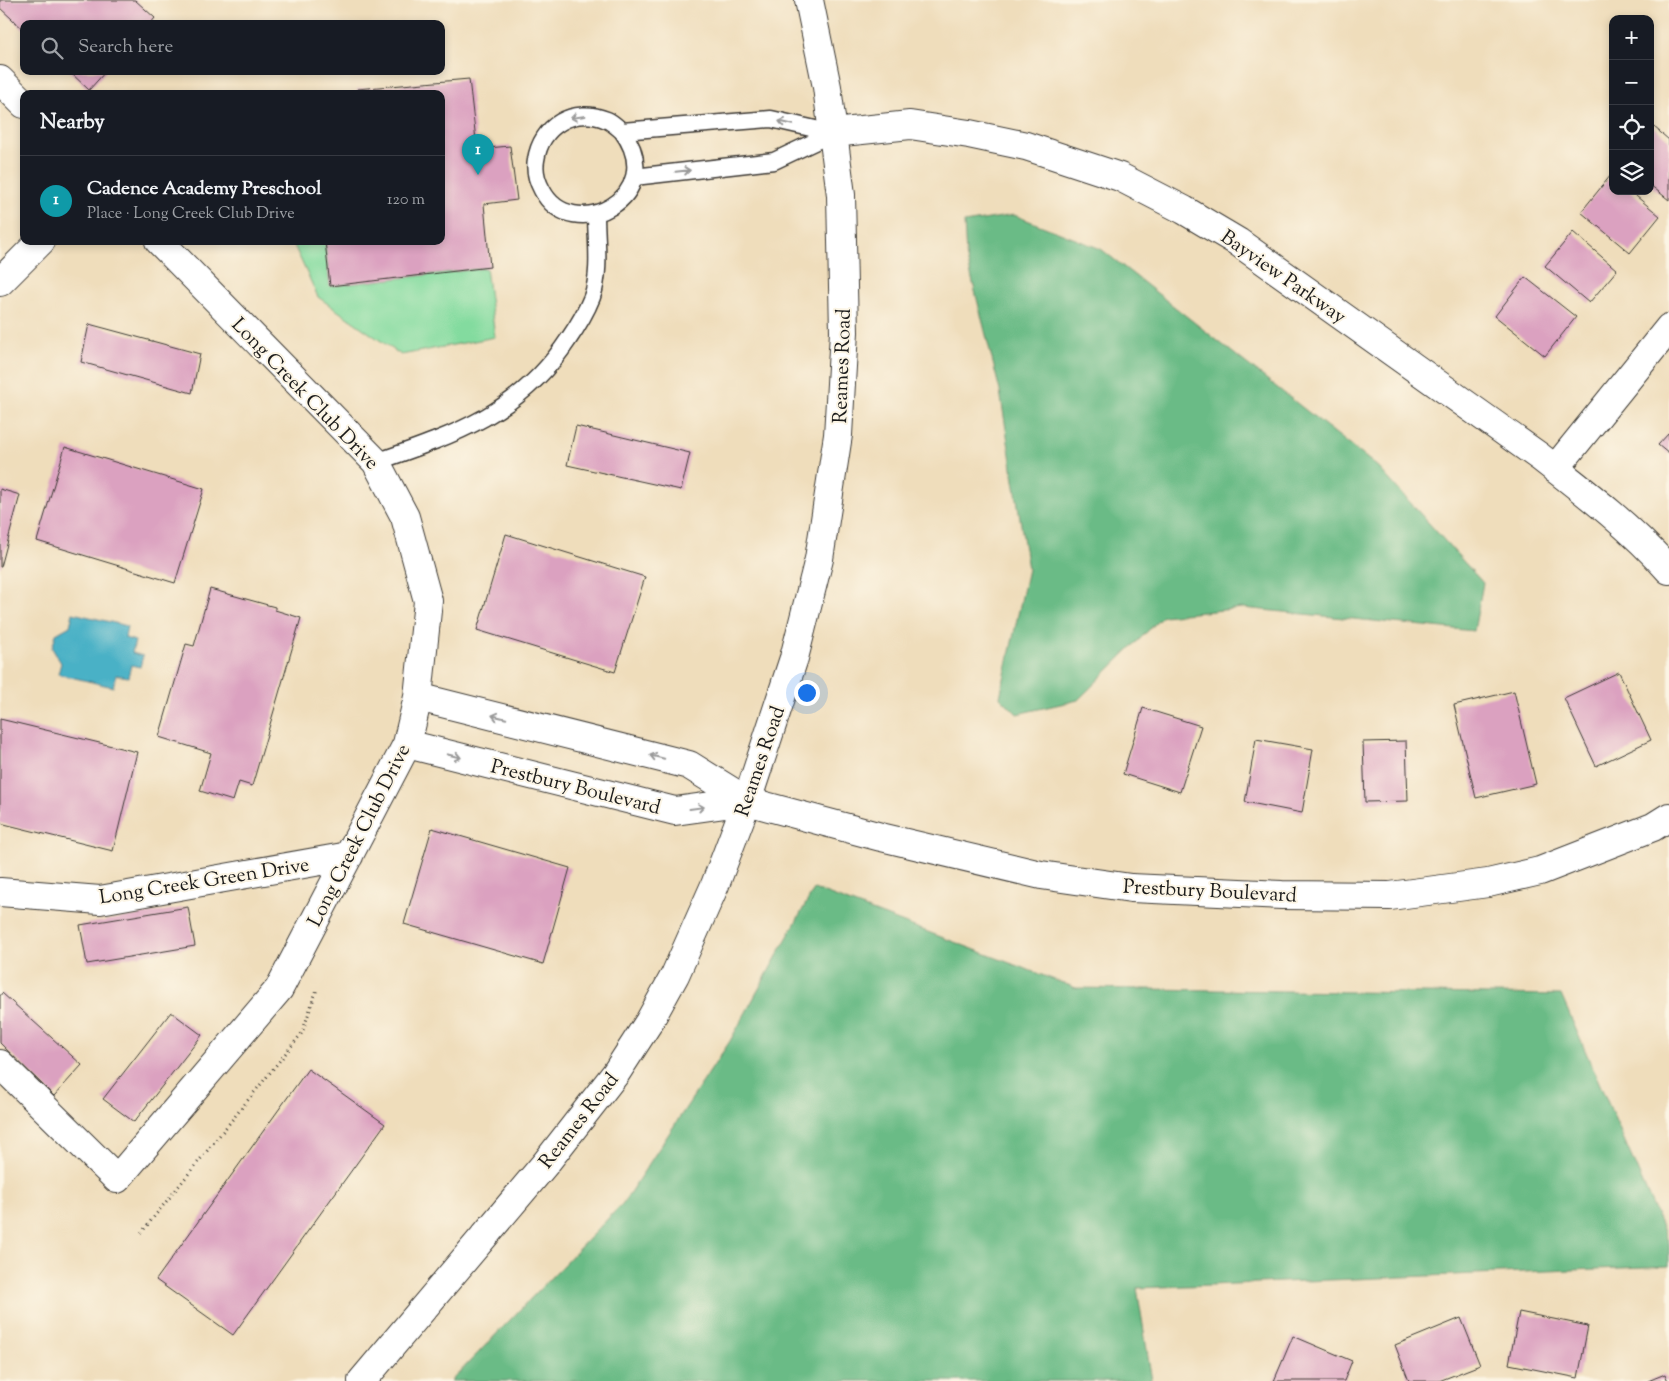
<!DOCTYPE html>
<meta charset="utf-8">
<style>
:root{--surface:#171b24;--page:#242831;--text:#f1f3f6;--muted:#9ea1a6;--line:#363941;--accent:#0b8043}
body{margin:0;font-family:"Sorts Mill Goudy",serif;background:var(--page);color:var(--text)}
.controls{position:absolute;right:15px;top:15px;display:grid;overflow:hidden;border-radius:10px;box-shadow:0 2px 8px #0003}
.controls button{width:45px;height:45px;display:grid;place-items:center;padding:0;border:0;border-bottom:1px solid var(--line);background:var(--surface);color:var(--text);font:25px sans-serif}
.you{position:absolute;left:806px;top:692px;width:18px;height:18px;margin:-12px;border:4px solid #fff;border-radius:50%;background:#1a73e8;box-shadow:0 0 0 8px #1a73e833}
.badge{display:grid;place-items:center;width:32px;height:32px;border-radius:50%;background:var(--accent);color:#fff;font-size:16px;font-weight:700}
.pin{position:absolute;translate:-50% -41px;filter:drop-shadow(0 1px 2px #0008)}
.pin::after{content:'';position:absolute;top:26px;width:18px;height:15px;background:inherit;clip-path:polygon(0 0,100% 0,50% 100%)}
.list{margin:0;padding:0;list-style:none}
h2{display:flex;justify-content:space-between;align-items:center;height:65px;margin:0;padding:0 20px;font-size:21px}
h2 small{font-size:16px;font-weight:400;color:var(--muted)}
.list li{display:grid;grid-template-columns:32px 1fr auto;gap:15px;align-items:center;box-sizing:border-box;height:90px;padding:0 20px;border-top:1px solid var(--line)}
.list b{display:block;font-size:19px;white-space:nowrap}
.list p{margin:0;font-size:16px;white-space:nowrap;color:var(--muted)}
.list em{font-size:16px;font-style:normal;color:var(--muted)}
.icon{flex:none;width:28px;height:28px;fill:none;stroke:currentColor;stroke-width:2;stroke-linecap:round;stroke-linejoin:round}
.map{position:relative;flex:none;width:1669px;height:1381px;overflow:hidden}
.search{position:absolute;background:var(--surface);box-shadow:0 2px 8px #0003;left:20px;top:20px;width:425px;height:55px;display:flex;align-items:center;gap:12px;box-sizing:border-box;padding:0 18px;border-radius:10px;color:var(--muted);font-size:19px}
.panel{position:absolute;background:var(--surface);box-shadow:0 2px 8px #0003;left:20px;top:90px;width:425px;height:155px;border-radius:10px}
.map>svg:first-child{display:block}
.green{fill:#83db9f;stroke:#507c5e}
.forest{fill:#6abb86;stroke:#436c51}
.water{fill:#48b1c6;stroke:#326671}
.building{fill:#dba1c0}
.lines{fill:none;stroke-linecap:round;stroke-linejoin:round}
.lane-casing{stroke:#3c3934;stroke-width:19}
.street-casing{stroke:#3c3934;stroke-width:30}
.secondary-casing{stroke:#3c3934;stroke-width:30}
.path{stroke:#3c3934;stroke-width:3;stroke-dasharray:1 4;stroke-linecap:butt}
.lane{stroke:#fff;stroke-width:16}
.street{stroke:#fff;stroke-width:28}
.secondary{stroke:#fff;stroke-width:28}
.oneway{stroke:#999}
.labels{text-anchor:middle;stroke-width:4;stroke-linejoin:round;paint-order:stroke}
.street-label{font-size:20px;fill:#1c1c1c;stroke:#fcf5e5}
</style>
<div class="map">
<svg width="1669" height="1381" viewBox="0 0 1669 1381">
<rect width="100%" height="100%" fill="#fcf5e5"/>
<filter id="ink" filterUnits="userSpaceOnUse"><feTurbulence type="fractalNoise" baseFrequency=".02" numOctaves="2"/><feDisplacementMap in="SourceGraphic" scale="10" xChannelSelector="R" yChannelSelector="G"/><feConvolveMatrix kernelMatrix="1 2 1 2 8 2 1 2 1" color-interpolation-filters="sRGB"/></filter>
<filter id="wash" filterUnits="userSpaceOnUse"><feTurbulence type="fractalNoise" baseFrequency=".0096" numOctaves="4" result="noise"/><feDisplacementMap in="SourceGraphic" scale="20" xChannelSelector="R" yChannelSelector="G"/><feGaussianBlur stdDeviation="1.12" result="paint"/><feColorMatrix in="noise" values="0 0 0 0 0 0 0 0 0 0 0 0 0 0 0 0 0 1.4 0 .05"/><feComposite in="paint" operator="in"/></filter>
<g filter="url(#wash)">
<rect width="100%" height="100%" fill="#efddbb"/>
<path class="green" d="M292,241H325L330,286L486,268L495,337L401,355L318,297Z"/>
<path class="forest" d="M1014,215L1101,249L1378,467L1483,583L1474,631L1243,608L1163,616L1078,700L1017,714L1000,697L1028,569L1000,391L966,255L964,223Z
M814,889L1076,988L1561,995L1669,1243V1266L1137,1288L1152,1381H451L623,1203L730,1041Z"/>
<path class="water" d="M73,613L127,626L125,638L135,641L132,653L143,656L140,667L131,665L128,677L116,675L113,687L58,674L61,663L52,648L56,634L70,626Z"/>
<g id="blocks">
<path class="building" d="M0,0H135L155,18L150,24H24V30L0,8Z
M69,71H106L89,90Z
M469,79L477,149L510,146L517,200L484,204L490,267L330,286L325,241H441V94H357V89Z
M1653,126L1669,140V200L1650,185V129Z
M1611,175L1613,177V191H1630L1660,216L1630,253L1581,212Z
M1573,232L1617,270L1589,303L1545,266Z
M1525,277L1576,317L1545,356L1495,316Z
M89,324L200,354L192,393L81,362Z
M576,426L690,453L681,490L567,465Z
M1669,433V454L1658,445Z
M65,447L204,489L175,583L37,541Z
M0,489L20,495L1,567H0Z
M506,534L645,577L615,672L477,630Z
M210,589L275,607V610L301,618L252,786L239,782L233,801L200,791L211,753L159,737L186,644L194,646Z
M1619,672L1651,740L1596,766L1564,698Z
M1514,691L1536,784L1476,798L1454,705Z
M1143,708L1201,726L1180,792L1123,774Z
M0,719L137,752L113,851L0,823Z
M1256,739L1313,749L1302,813L1245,802Z
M1406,741L1408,801L1365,802L1363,742Z
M432,828L570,868L543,964L404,924Z
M188,907L195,946L87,964L80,925Z
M2,993L82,1065L54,1096L0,1043V996Z
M171,1012L202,1035L134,1122L103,1099Z
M308,1069L385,1124L233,1335L156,1280Z
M1519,1312L1588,1326L1578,1378L1509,1364Z
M1461,1318L1480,1365L1439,1381H1409L1395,1345Z
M1293,1336L1352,1361L1344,1381H1274Z
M1665,1374L1668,1381H1648Z"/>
</g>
</g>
<g filter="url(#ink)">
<use href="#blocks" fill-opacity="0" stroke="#3c3934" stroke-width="1"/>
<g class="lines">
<g class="lane-casing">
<path id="lane" d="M622,131C671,197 571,247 542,190C537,181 534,171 536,160C541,126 573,106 607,120C612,122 617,127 622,131L771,119L833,133
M634,177L774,161L833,133
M376,462C454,435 520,413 568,340C577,327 586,312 592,297C601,271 596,241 596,213"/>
</g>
<g class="street-casing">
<path id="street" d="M0,80L24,104
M833,133L910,125L969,134L1026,146L1120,177L1184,210L1238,242L1540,457C1585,492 1631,527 1669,570
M0,282L41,241
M1555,469L1669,328
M418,697L689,765L747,801L881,837L1041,875L1131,888L1282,895L1390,896L1488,883L1540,871L1653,827L1669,817
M407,744L675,811L747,801
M0,892L100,900L349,856
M0,1064L117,1179L279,989L407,744L418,697L428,601L405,517L376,462L159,241"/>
</g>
<g class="secondary-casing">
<path id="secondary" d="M362,1381L545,1164L616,1073L649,1022L675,975L715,885L747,801L794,658L819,559L838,435L844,332L841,195L827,87L809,0"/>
</g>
<path class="path" d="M141,1233L302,1033L317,989"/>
<use href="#lane" class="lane"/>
<use href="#street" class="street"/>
<use href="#secondary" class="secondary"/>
</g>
<defs><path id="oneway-shaft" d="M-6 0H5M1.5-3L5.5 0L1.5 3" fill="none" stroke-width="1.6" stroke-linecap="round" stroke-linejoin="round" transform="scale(1.25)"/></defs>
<g class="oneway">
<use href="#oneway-shaft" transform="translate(578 117) rotate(172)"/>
<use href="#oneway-shaft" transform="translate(786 123) rotate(-167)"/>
<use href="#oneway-shaft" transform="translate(683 171) rotate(-6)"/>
<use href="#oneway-shaft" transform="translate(499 717) rotate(-166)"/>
<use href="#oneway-shaft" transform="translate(454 756) rotate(14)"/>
<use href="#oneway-shaft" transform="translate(657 757) rotate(-166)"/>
<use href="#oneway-shaft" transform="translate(697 808) rotate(-8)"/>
</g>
</g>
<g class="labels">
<g class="street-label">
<text transform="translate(1284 276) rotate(35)" y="7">Bayview Parkway</text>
<text transform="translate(841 366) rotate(-88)" y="7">Reames Road</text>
<text transform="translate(306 393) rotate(46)" y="7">Long Creek Club Drive</text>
<text transform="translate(759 761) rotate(-71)" y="7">Reames Road</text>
<text transform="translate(576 786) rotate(14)" y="7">Prestbury Boulevard</text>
<text transform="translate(358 835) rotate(-63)" y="7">Long Creek Club Drive</text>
<text transform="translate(204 880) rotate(-9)" y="7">Long Creek Green Drive</text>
<text transform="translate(1210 890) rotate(3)" y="7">Prestbury Boulevard</text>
<text transform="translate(578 1120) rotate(-52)" y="7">Reames Road</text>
</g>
</g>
</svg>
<div class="controls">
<button>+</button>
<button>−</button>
<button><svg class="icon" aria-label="locate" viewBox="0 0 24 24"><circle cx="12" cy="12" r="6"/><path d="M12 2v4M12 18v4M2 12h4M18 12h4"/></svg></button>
<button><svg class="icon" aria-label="layers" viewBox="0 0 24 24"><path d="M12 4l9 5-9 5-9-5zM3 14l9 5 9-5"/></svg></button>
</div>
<div class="you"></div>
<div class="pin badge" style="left:478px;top:175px;background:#0f9aa8">1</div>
<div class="search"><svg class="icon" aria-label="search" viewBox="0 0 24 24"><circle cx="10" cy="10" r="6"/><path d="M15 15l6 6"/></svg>Search here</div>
<section class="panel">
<h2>Nearby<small></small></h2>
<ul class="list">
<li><span class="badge" style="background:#0f9aa8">1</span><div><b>Cadence Academy Preschool</b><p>Place · Long Creek Club Drive</p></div><em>120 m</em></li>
</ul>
</section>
</div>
